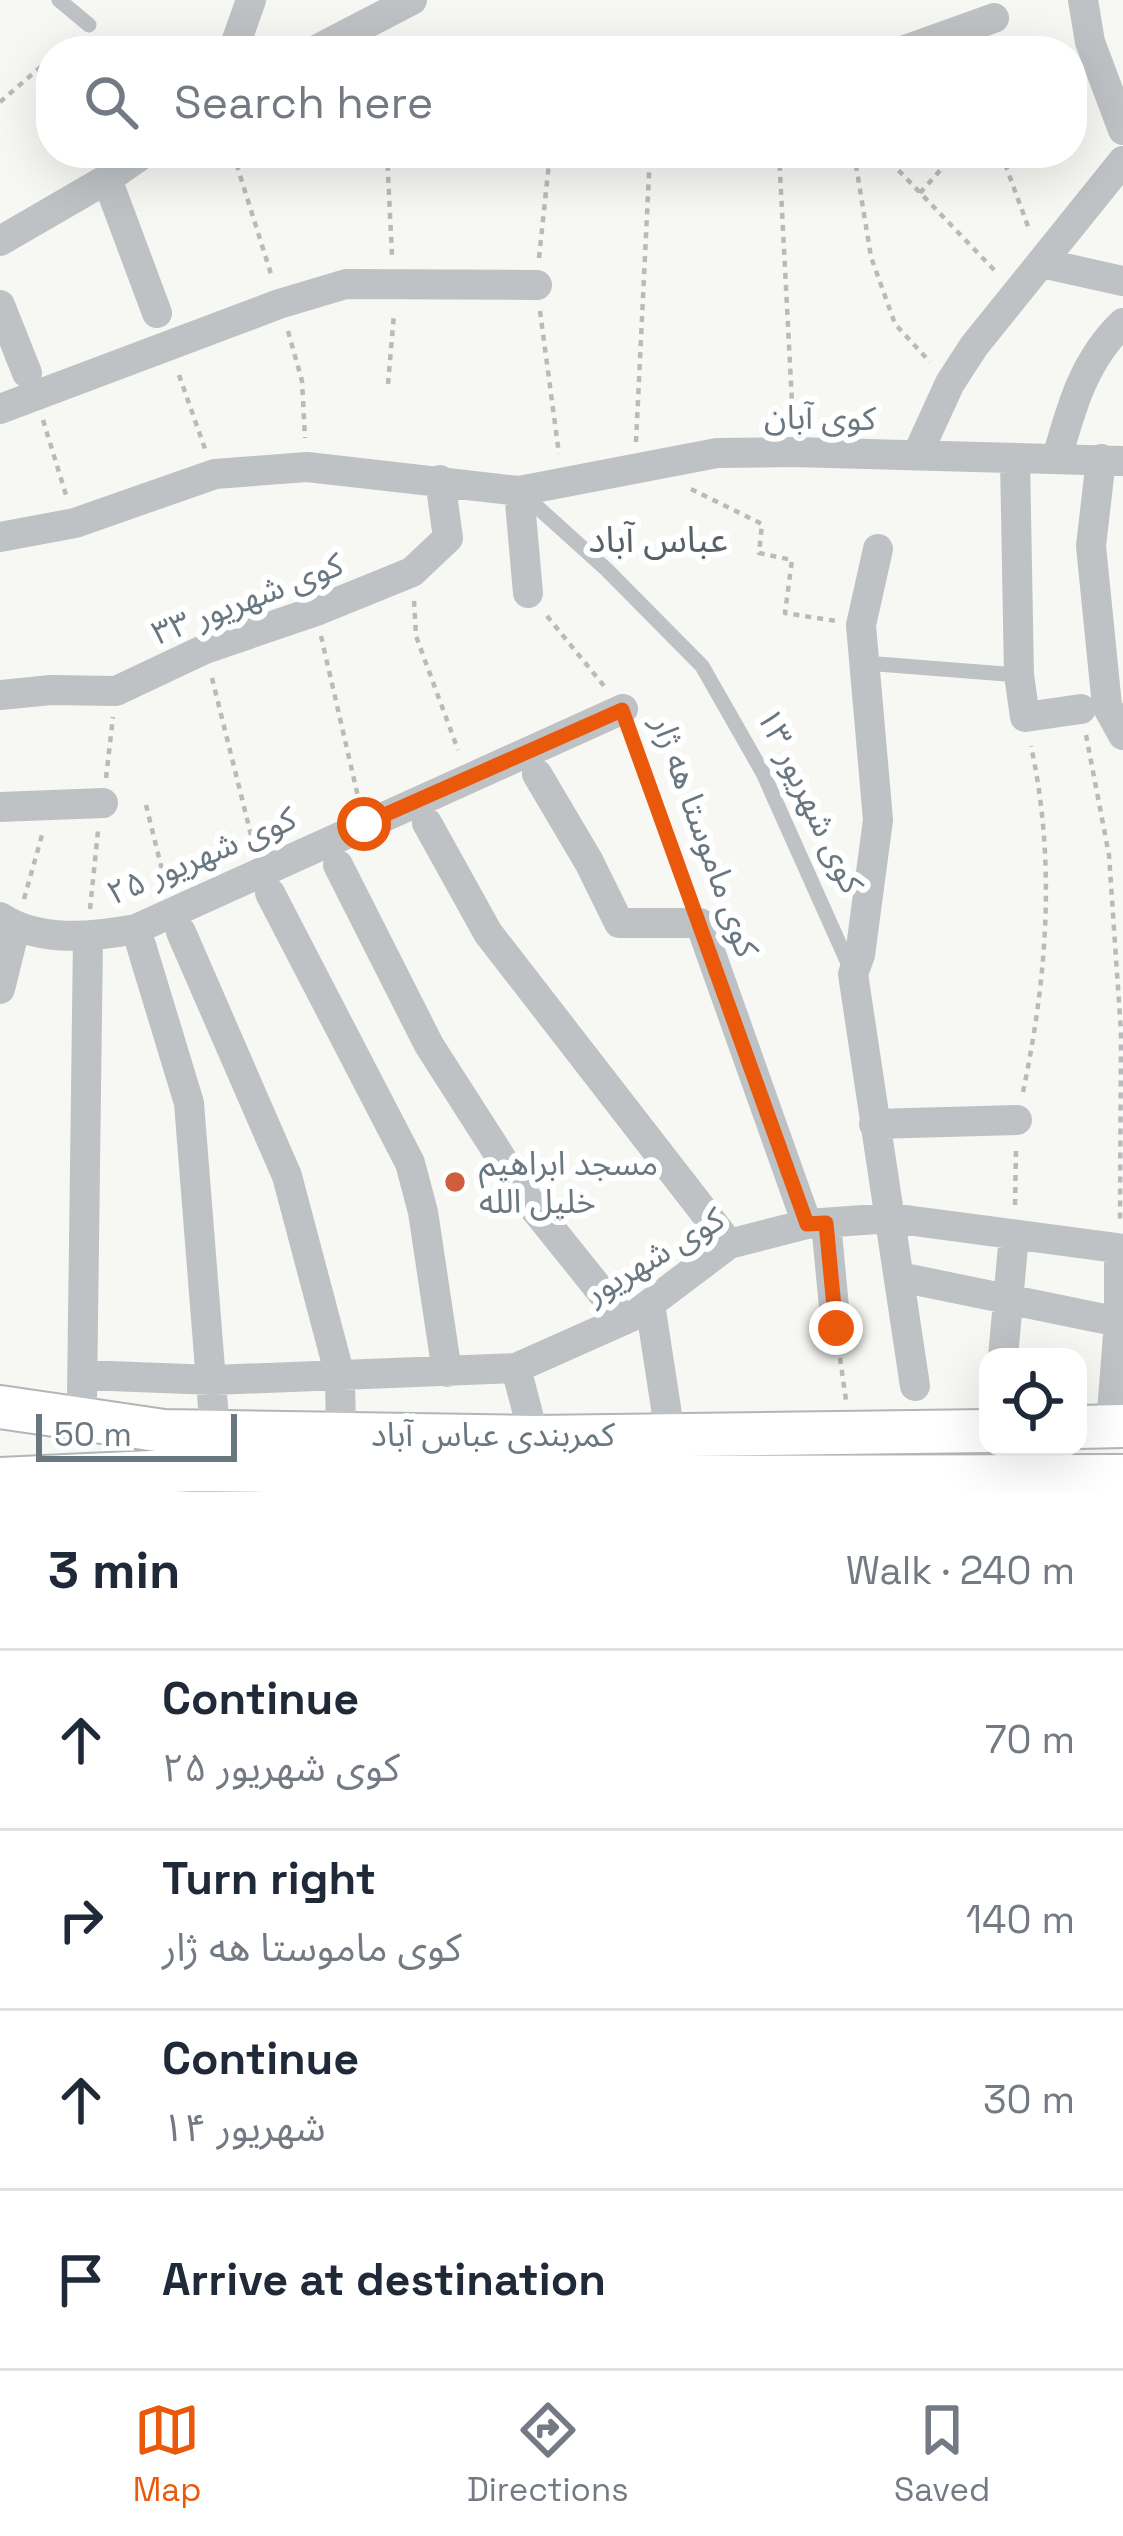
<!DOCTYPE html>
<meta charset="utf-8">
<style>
:root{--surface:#fff;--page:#f2f2f3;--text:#1f2937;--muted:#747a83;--line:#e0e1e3;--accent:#ea580c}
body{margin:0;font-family:"Space Grotesk","Noto Sans Arabic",sans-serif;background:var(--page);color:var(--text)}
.controls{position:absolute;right:36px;bottom:36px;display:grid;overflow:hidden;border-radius:24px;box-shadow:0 12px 48px #0002}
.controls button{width:108px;height:108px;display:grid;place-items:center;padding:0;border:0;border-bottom:3px solid var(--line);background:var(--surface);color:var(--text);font:60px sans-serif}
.scale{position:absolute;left:36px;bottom:30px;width:201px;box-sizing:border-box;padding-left:12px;border:6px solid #697781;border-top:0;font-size:33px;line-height:42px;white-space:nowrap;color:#697781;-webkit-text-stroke:9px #fff;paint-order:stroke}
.stop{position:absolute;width:36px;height:36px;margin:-27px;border:9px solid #ea580c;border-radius:50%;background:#fff}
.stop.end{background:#ea580c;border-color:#fff;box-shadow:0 3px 12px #0008}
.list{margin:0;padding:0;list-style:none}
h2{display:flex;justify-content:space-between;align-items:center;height:156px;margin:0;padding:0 48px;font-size:51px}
h2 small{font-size:39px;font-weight:400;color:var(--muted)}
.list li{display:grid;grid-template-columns:78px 1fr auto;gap:36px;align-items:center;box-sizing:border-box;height:180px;padding:0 48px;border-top:3px solid var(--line)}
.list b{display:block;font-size:45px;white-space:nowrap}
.list p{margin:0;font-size:39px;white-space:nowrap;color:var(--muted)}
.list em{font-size:39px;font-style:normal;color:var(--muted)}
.icon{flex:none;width:66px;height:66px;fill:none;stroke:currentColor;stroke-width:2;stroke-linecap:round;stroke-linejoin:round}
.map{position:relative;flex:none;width:1123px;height:1492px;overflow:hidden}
.search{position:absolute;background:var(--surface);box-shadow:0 12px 48px #0002;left:36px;right:36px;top:36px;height:132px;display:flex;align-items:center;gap:30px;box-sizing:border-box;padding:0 42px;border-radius:48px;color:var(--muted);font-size:45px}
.sheet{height:876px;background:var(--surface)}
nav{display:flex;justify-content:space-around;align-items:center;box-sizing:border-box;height:168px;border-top:3px solid var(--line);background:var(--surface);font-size:33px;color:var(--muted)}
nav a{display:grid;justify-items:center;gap:6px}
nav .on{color:var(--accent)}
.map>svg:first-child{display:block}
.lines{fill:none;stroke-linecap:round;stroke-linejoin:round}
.secondary-casing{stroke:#b1b6b9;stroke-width:46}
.path{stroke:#b8bbbd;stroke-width:4.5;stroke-dasharray:6 6;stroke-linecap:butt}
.service{stroke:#bec2c5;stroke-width:15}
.minor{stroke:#bec2c5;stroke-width:30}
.secondary{stroke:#fff;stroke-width:42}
.route{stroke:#ea580c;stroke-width:15}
.poi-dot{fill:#cf5e3c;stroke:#fff;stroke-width:4.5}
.labels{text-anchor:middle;stroke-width:12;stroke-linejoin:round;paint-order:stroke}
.street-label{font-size:33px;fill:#697781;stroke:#fff}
.poi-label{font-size:33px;fill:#697781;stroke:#fff;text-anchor:start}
.neighbourhood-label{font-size:36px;fill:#566067;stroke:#fff}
</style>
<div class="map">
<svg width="1123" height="1492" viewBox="0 0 1123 1492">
<rect width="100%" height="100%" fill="#f7f7f4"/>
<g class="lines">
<g class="secondary-casing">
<path id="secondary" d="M0,1407L164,1431L534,1437L988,1431
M1078,1427L1123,1426
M0,1479L195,1470L685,1477L1123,1476"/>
</g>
<path class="path" d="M60,51L73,39
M0,102L51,58
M233,153L271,274
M387,153L392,255
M779,153L793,422
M854,153L871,257L895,324L930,362
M882,153L998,274
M1001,153L1029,229
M920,193L952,157L966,153
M539,258L550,153
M540,311L559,454
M288,331L302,381L305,438
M179,375L205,449
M388,384L394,314
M43,420L66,495
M636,442L650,153
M691,489L762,524L759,553L792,560L785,613L836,621
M414,601L416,636L458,750
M547,616L604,686
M321,636L359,801
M212,678L254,847
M1086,735L1109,855L1121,1032L1120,1219
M633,737L690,895
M106,778L113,717
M146,805L166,886
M24,899L42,835
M90,909L98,831
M1023,1092C1047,978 1056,861 1031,746
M1015,1205L1016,1151
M840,1358L846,1400"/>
<path class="service" d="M59,0L89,25
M524,495L606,569L702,666L763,773L852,972
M865,663L1019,675"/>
<path class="minor" d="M1083,0L1090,42L1123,130
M233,51L251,0
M314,51L412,0
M902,51L994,18
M107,179L157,313
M0,241L107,179L144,153
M1042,263L1123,281
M0,305L27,373
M0,409L279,304L346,284L537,285
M917,455L950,383L974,346L1123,161
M1057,458C1071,408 1084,360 1123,323
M1015,459L1019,675L1025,717L1081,709
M1101,459L1091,546L1107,706L1123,735
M519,491L528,593
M0,537L75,523L215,474L307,467L519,491L717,453L794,452L1123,461
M878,549L861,625L878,820L860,955L853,974L915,1386
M0,695L51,690L116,691L205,649L316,611L412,572L448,538L440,480
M537,774L589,862L619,923H700L807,1224
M0,807L103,803
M427,823L488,933L729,1244
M338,865L429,1045L530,1203L624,1320
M270,893L410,1163L423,1212L447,1372
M0,917C38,943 93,937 136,929L623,709
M181,932L287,1176L340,1376L341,1434
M141,945L189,1103L215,1432
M0,989L15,928
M874,1124L1017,1120
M826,1223L836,1328
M900,1277L1119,1322
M650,1304L670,1434
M1003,1357L1014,1235
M516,1368L534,1437
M83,1375L214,1380L516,1368L635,1315L729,1244L807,1224L891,1218L1123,1249
M82,1396L88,938
M1111,1425L1119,1322V1249"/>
<use href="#secondary" class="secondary"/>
</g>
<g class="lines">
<path class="route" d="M364,824L622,710L807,1224L826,1223L836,1328"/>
</g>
<circle class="poi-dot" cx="455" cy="1182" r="12"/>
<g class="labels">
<g class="street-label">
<text transform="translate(820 417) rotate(1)" y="12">کوی آبان</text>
<text transform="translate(247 598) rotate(-21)" y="12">کوی شهریور ۳۳</text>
<text transform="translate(811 800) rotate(64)" y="12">کوی شهریور ۱۳</text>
<text transform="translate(706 836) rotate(70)" y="12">کوی ماموستا هه ژار</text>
<text transform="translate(201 855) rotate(-23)" y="12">کوی شهریور ۲۵</text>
<text transform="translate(654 1255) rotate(-31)" y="12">کوی شهریور</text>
<text x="493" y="1446">کمربندی عباس آباد</text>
</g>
<g class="poi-label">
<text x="479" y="1175">مسجد ابراهیم<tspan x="479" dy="38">خلیل الله</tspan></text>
</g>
<g class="neighbourhood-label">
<text x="658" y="552">عباس آباد</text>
</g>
</g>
</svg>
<div class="controls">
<button><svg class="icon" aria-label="locate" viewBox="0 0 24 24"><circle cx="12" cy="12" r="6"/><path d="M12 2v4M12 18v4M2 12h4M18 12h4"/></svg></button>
</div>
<div class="scale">50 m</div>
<div class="stop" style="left:364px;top:824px"></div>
<div class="stop end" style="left:836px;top:1328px"></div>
<div class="search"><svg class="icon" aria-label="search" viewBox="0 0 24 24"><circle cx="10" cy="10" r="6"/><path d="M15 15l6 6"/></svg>Search here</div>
</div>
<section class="sheet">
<h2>3 min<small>Walk · 240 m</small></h2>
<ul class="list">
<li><svg class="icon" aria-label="ahead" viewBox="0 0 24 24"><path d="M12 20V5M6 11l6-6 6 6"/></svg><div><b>Continue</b><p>کوی شهریور ۲۵</p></div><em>70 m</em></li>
<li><svg class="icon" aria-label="right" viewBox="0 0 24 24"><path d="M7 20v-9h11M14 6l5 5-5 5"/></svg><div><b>Turn right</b><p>کوی ماموستا هه ژار</p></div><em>140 m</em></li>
<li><svg class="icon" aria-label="ahead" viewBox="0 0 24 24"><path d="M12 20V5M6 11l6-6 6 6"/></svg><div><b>Continue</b><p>شهریور ۱۴</p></div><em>30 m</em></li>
<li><svg class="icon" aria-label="arrive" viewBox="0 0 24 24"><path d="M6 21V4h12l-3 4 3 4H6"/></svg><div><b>Arrive at destination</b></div></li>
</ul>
</section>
<nav>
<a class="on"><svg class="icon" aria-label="map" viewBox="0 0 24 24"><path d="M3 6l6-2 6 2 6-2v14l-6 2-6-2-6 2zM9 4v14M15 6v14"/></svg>Map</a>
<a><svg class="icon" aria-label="directions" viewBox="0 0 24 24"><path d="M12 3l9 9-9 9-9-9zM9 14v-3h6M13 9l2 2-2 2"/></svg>Directions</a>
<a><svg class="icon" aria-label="saved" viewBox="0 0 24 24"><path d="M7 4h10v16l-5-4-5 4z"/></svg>Saved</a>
</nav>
